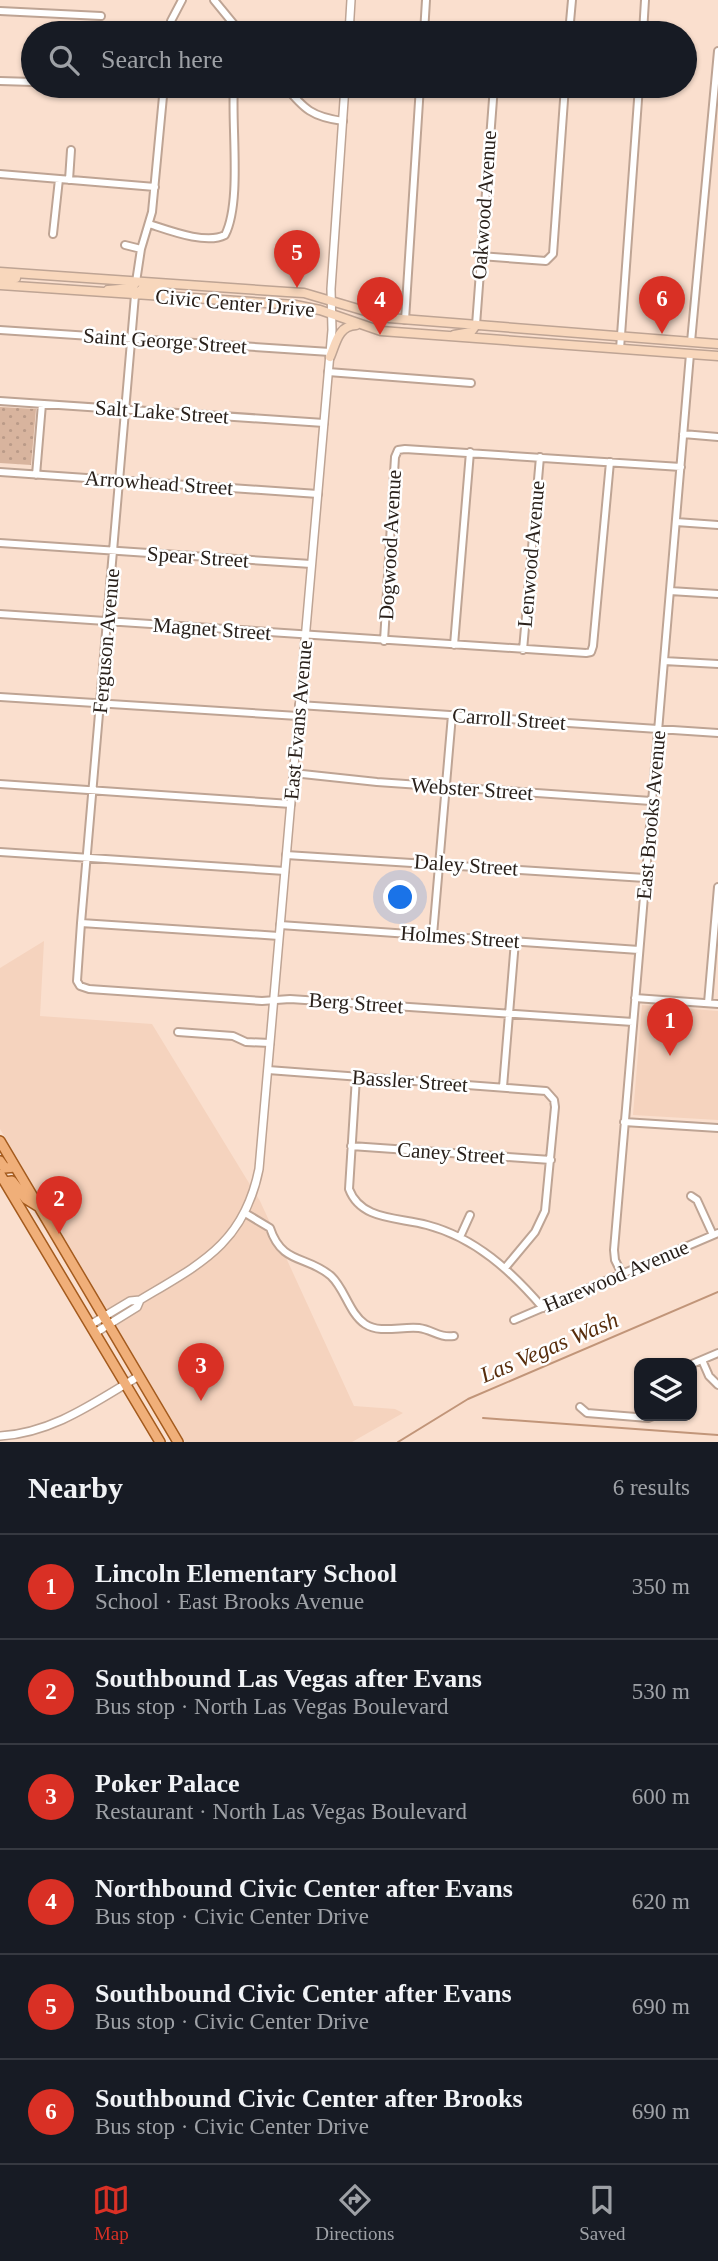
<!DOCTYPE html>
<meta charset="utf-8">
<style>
:root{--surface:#171b24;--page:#20242c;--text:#f1f3f6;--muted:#9ea1a6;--line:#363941;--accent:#d93025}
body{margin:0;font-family:Georgia,serif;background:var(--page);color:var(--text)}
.controls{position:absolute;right:21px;bottom:21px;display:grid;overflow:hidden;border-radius:14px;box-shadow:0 2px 5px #0004}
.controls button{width:63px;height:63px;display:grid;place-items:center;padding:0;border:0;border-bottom:2px solid var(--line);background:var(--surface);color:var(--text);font:35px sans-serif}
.you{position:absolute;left:401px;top:898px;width:24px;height:24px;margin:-18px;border:5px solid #fff;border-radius:50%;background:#1a73e8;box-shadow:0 0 0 10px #1a73e833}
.badge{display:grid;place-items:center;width:46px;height:46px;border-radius:50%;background:var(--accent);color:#fff;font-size:23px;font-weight:700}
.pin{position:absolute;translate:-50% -58px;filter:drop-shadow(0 2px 4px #0008)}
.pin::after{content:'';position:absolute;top:37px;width:24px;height:21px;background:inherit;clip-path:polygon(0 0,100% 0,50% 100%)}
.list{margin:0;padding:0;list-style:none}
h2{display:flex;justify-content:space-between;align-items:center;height:91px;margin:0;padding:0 28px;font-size:30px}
h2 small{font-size:23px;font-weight:400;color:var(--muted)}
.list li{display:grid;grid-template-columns:46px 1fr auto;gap:21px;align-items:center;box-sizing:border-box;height:105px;padding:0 28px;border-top:2px solid var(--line)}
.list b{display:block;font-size:26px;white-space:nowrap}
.list p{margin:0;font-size:23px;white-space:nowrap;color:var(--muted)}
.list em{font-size:23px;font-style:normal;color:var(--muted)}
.icon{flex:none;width:38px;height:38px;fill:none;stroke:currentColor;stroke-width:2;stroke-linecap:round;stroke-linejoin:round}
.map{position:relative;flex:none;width:718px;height:1442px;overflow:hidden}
.search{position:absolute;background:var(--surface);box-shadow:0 2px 5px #0004;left:21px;right:21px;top:21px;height:77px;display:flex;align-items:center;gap:18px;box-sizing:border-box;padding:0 24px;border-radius:38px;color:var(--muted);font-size:26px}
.sheet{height:721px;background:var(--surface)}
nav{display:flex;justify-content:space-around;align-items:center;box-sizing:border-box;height:98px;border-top:2px solid var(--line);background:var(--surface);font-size:19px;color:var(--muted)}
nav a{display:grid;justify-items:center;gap:4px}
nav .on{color:var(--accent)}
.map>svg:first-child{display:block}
.built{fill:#f5d3be}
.park{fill:url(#park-dots)}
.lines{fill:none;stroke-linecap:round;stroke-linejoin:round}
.stream{stroke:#c19579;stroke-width:2}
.minor-casing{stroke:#bea494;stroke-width:10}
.tertiary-casing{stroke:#bea494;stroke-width:10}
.secondary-casing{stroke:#bea494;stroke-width:11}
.primary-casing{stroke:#a45b1e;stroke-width:12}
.minor{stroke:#fff;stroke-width:6}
.tertiary{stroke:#fff;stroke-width:7}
.secondary{stroke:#f8d7bc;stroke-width:8}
.primary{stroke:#f0af79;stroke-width:9}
.labels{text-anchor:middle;stroke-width:5;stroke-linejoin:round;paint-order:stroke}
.street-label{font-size:21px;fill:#2a211b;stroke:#fff}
.water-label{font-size:23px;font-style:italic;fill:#582d0c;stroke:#fff}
</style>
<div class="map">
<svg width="718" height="1442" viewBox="0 0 718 1442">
<defs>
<pattern id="park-dots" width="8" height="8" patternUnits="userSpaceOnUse" patternTransform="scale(1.75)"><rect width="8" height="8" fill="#d8b49e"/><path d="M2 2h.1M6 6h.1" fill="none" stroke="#ba9a88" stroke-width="1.8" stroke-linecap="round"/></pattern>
</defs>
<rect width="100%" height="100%" fill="#fadfce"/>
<path class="built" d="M44,941L40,1016L152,1024L260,1201L354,1406L395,1409L403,1413L352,1442H185L0,1129V968Z
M642,1005L718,1011V1120L633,1115Z"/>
<path class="park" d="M0,407L36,409L31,465L0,463Z"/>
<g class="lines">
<path class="stream" d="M483,1418L718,1435
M398,1442L468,1399L718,1292"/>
<g class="minor-casing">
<path id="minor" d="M214,0L241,33
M0,11L101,16
M169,33L171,21L182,0
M424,33L426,0
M569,33L572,0
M643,33L645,0
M0,81L33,82
M285,86C304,109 312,117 343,121
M0,174L155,187
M69,180L71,150
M149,224C168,230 206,245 225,235C242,202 231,125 234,86
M53,234L59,179
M125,245L141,249
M480,256L546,261L553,254L565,86
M136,282L141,249L152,212L164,86
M135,295L81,923L77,981L80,986L89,989L262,1001L290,999L633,1022
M405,320L420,86
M476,325L494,86
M0,330L330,352
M691,342L718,51
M620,349L639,86
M328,372L471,383
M0,401L324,423
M683,434L718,437
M0,472L318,494
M36,475L42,404
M676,522L718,525
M0,543L311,564
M670,591L718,594
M0,614L586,653L591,652L593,646L610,462
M384,641L395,457L398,450L405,449L681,467
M454,645L470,452
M523,650L540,457
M664,661L718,664
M0,697L298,716
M299,705L718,733
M293,773L377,782L651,801
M0,784L291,804
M0,852L285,871
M286,855L645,878
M81,923L279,936
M280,925L639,950
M433,935L452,715
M635,998L718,1004
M708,1003L718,887
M178,1032L233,1036L246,1042L270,1043
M268,1070L546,1091L554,1100L555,1107L545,1211L535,1232L505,1268
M356,1077L349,1189C361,1221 399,1217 427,1225C476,1238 511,1271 543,1308
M503,1087L515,941
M624,1122L718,1128
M351,1146L551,1160
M691,1196L697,1200L713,1235
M245,1213L270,1228C282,1265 307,1255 331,1276C345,1289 349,1313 365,1324C380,1334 402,1326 419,1328C433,1330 439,1338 454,1336
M460,1237L470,1215
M622,1274L615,1260L614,1250L690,354
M514,1320L718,1233
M702,1360L709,1376L718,1385
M692,1364L718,1353
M580,1407L587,1413L648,1418L653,1416"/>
</g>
<g class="tertiary-casing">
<path id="tertiary" d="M349,33L351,0
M90,1325L130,1301L140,1300
M95,1333L137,1307L140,1300C200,1264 244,1244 259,1169L332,330L331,289L345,86
M0,1436C53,1433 95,1402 139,1376"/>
</g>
<g class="secondary-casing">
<path id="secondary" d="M0,272L287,292L304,293L389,318L718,344
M0,277L16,278
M0,285L295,305L320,310L381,331L718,356
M108,290L132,288L136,282
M135,295L143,288L160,287
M454,335L471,332L476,325
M330,357C336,343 338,326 356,325"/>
</g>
<g class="primary-casing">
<path id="primary" d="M0,1141L178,1442
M0,1161L5,1168L15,1167
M0,1174L160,1442
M5,1182L12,1181L26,1199L39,1207"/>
</g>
<use href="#minor" class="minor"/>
<use href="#tertiary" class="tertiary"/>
<use href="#secondary" class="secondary"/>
<use href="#primary" class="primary"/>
</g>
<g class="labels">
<g class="street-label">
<text transform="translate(484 205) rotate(-86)" y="7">Oakwood Avenue</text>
<text transform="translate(235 303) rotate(5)" y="7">Civic Center Drive</text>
<text transform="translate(165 341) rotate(4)" y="7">Saint George Street</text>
<text transform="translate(162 412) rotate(4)" y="7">Salt Lake Street</text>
<text transform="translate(159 483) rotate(4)" y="7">Arrowhead Street</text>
<text transform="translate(390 545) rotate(-87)" y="7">Dogwood Avenue</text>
<text transform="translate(531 554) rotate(-85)" y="7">Lenwood Avenue</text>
<text transform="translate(198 557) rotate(4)" y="7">Spear Street</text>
<text transform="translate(212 629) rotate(4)" y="7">Magnet Street</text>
<text transform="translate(106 641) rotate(-85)" y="7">Ferguson Avenue</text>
<text transform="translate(509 719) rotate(4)" y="7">Carroll Street</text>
<text transform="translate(298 720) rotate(-85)" y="7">East Evans Avenue</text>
<text transform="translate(472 789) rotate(4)" y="7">Webster Street</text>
<text transform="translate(651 815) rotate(-85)" y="7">East Brooks Avenue</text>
<text transform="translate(466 865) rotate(4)" y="7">Daley Street</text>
<text transform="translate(460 937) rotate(4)" y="7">Holmes Street</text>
<text transform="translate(356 1003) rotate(4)" y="7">Berg Street</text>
<text transform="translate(410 1081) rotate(4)" y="7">Bassler Street</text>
<text transform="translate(451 1153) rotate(4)" y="7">Caney Street</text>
<text transform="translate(616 1276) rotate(-23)" y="7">Harewood Avenue</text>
</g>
<g class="water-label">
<text transform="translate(549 1347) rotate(-23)" y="8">Las Vegas Wash</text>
</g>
</g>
</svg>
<div class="controls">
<button><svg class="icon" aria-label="layers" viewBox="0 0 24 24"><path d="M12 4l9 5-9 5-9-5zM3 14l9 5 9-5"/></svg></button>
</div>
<div class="you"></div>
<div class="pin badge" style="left:670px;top:1056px">1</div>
<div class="pin badge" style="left:59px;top:1234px">2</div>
<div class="pin badge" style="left:201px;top:1401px">3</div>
<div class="pin badge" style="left:380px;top:335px">4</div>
<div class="pin badge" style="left:297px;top:288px">5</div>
<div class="pin badge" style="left:662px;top:334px">6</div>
<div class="search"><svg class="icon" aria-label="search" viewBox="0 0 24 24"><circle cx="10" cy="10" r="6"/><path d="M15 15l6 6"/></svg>Search here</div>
</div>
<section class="sheet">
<h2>Nearby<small>6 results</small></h2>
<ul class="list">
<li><span class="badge">1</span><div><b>Lincoln Elementary School</b><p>School · East Brooks Avenue</p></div><em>350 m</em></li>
<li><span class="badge">2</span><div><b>Southbound Las Vegas after Evans</b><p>Bus stop · North Las Vegas Boulevard</p></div><em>530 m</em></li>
<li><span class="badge">3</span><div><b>Poker Palace</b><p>Restaurant · North Las Vegas Boulevard</p></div><em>600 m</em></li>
<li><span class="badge">4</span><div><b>Northbound Civic Center after Evans</b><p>Bus stop · Civic Center Drive</p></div><em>620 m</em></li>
<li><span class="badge">5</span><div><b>Southbound Civic Center after Evans</b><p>Bus stop · Civic Center Drive</p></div><em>690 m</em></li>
<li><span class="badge">6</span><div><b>Southbound Civic Center after Brooks</b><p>Bus stop · Civic Center Drive</p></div><em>690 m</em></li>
</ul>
</section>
<nav>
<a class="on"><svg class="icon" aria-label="map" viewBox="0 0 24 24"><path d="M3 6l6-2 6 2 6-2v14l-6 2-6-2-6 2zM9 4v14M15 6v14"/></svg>Map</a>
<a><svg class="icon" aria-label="directions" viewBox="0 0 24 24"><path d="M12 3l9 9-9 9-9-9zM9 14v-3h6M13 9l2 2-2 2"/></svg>Directions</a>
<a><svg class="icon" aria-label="saved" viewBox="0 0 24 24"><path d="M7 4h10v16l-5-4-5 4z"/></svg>Saved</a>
</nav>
